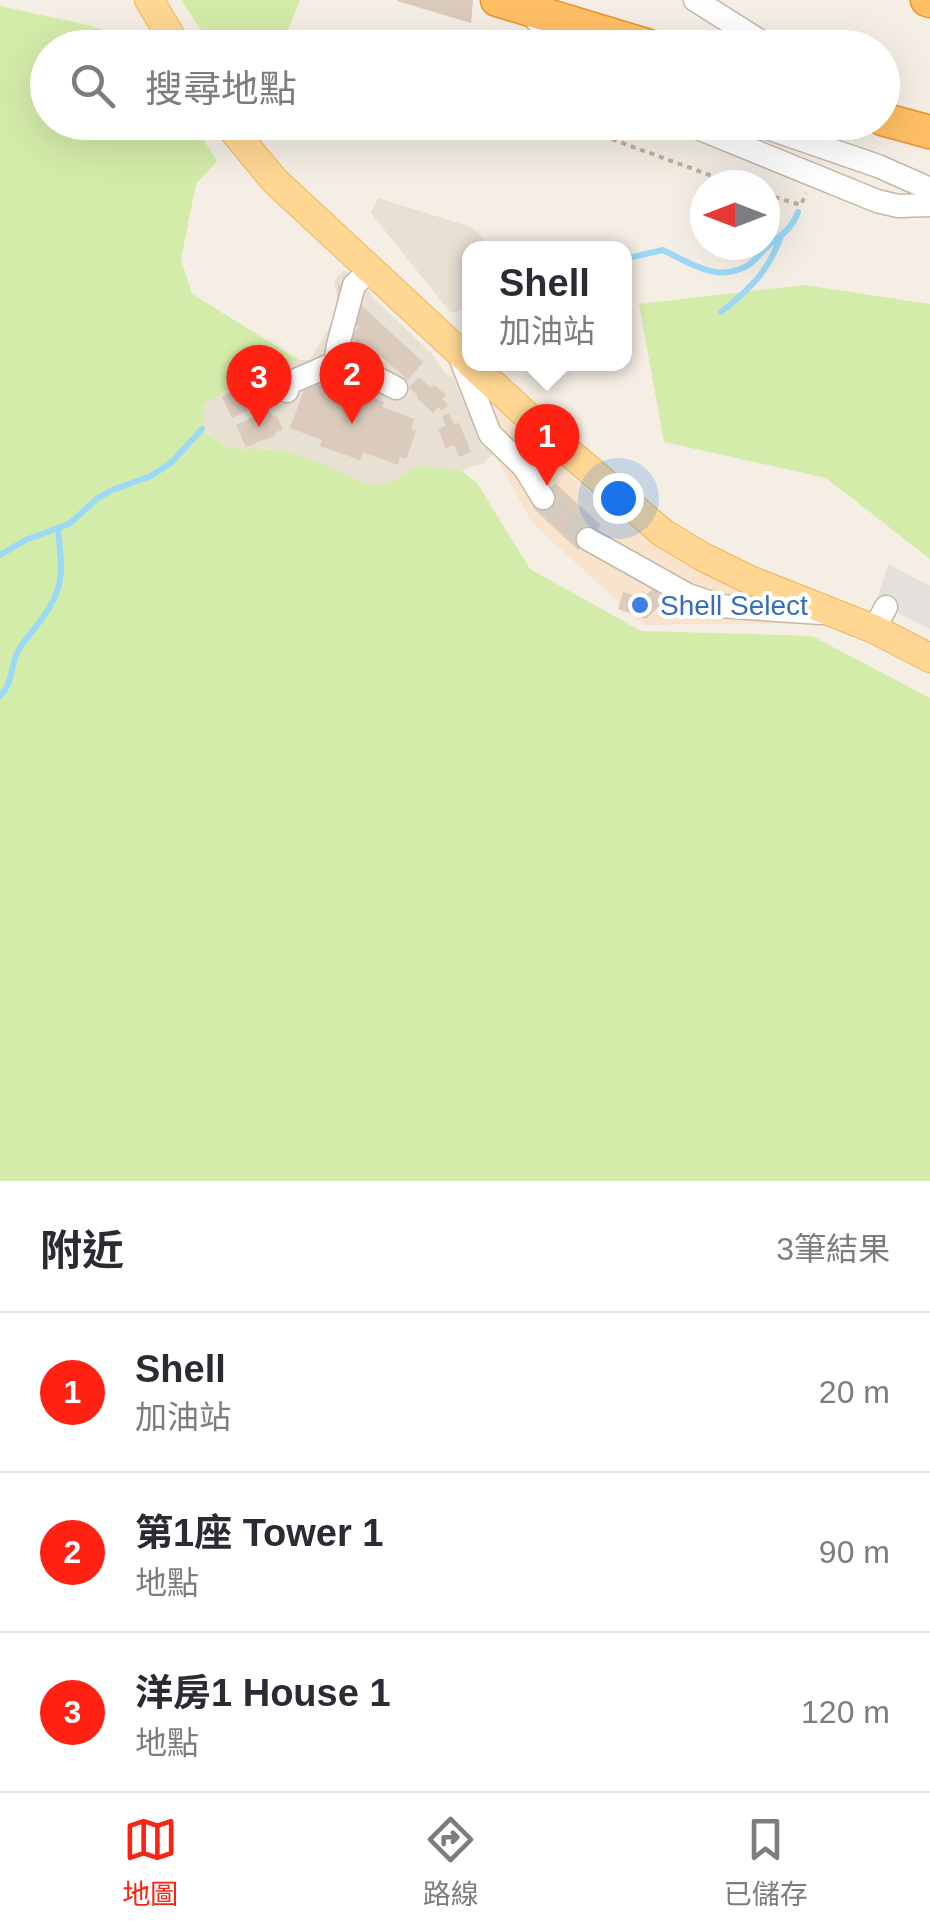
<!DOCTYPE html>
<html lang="zh-TW">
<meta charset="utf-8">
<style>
:root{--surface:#fff;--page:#f2f2f3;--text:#2b2b33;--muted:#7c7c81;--line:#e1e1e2;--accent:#ff2111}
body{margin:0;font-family:Arial,"Noto Sans TC",sans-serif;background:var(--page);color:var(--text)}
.compass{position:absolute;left:690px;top:170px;width:90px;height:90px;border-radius:50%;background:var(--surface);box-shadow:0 10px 40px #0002;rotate:270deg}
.you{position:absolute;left:618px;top:498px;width:35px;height:35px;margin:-25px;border:8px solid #fff;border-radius:50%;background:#1a73e8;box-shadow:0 0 0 15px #1a73e833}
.badge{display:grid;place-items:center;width:65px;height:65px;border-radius:50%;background:var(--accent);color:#fff;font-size:32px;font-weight:700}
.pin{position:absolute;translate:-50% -82px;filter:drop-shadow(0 2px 5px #0008)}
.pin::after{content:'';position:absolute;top:52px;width:35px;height:30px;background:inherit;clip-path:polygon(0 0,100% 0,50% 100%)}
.popup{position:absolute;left:462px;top:241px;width:170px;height:130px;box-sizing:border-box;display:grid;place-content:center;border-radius:20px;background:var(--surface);filter:drop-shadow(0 2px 8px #0005);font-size:32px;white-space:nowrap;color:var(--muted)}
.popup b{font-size:38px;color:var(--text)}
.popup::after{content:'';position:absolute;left:50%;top:100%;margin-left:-20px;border:20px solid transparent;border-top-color:var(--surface)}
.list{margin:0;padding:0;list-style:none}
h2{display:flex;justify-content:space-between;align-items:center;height:130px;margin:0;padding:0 40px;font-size:42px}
h2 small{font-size:32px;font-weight:400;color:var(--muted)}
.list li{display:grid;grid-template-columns:65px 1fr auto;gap:30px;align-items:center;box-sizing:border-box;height:160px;padding:0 40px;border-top:2px solid var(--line)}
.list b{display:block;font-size:38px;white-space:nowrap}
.list p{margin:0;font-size:32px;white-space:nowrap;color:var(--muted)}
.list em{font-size:32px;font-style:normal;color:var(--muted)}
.icon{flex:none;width:55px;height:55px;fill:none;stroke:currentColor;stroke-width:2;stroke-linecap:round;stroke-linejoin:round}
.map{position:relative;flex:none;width:930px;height:1181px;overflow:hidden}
.search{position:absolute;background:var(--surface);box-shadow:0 10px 40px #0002;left:30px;right:30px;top:30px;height:110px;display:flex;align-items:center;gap:25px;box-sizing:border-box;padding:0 35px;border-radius:55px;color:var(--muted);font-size:38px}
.sheet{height:610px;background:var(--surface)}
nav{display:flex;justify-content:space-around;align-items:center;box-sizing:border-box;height:140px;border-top:2px solid var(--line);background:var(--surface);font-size:28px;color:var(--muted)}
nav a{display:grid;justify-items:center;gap:5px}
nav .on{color:var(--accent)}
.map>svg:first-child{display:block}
.residential{fill:#e8e0d2}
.commercial{fill:#f8e3cd}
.green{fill:#d4eca9}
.parking{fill:#e4e1dd}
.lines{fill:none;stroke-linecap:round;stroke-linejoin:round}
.stream{stroke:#9bd9f7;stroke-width:6}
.building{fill:#dacbbc}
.minor-tunnel{stroke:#d1cbc2;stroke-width:22;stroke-dasharray:22 11;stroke-linecap:butt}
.minor-casing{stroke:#c3b8a9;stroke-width:25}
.major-casing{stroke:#efb558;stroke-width:30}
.highway-casing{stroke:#ec9327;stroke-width:35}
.path{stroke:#c3b096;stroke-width:4;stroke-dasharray:5 5;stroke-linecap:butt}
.minor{stroke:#fff;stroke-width:22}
.major{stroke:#ffd793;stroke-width:28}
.highway{stroke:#ffbf65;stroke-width:32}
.shop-dot{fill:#3f7fe0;stroke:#fff;stroke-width:4}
.labels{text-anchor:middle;stroke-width:8;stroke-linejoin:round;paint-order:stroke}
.shop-label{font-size:28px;fill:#366cbe;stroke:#fff;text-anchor:start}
</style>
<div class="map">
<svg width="930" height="1181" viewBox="0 0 930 1181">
<rect width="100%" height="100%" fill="#f4eee5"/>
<path class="residential" d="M378,198L471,227L493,248H470L469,308L451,313L371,213Z
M344,270L371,293L370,295L431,353L447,375L452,376L472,418L494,453L483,464L472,466L462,471L427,466L413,468L390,482L368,485L321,463L280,450L230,448L205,431L202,406L229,388L259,373L299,360H310L334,319L337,296L334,281Z"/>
<path class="commercial" d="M449,369L621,520L782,611L811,623L644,625L532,523L494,453L472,418Z"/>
<path class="green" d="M181,0H300L281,47L213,48Z
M0,6L88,25L143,44L145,47L48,48V122L193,123L217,161L196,184L181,259L192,294L299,360L259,373L229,388L203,406L205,432L230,448L280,450L321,463L369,485L390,482L413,468L427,466L462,471L477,483L530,569L641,631L812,636L930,698V1181H0Z
M804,285L930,304V559L826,478L664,442L639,304Z"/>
<path class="parking" d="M888,564L930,586V629L876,602Z"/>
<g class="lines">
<path class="stream" d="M624,259L663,250C691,264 720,284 750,264C756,259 762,252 767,247C780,236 792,229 798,212
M721,312C749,290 769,271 781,236
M0,555L26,540L69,524L98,498L112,490L151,476L172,462L202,429
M0,696C13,683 10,669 17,653C23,641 33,631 41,620C66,587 62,569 58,530"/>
</g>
<path class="building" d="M397,0H473L471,23L397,1Z
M338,284L423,362L408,380L383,358L370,355L349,338L359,327L339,308Z
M419,377L431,388L434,385L446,395L442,399L448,405L442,411L438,407L433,413L417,398L418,396L409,387Z
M260,379L266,393L263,395L266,402L232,418L222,397L251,380L252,383Z
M308,379L340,391L342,386L384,402L382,407L414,419L411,429L416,431L406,459L400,457L398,465L363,452L360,460L320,446L322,440L290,428Z
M269,410L273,417L276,415L283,429L275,433L276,435L246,447L236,425Z
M449,413L454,424L459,423L471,452L459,457L454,445L446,448L438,429L446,426L442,416Z
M555,483L601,525L578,550L533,508Z
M654,588L665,601L646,619L618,609L623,592L642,598Z"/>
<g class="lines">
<path class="minor-tunnel" d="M543,498L588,539"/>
<g class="minor-casing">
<path id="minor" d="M695,0L771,48
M537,21L555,31L575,48
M683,122L877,201L898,206L930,205
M750,122L878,166L930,189
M370,270L354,285L338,345L335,363L349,364L396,388
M460,357L490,434L524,467L543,498
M287,391L289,383L335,363
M588,539L688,595L720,606L821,613
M874,629L886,607"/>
</g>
<g class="major-casing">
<path id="major" d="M149,0L178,48
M226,122L275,181L470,362
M471,364L536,424L663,533L703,557L750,580L874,629L930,658"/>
</g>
<g class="highway-casing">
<path id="highway" d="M497,0L656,48
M927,0L930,1
M882,119L930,132"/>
</g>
<path class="path" d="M565,122L737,185
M765,194L801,205L806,193"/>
<use href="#minor" class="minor"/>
<use href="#major" class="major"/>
<use href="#highway" class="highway"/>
</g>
<circle class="shop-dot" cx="640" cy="605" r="10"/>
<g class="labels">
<g class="shop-label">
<text x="660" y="615">Shell Select</text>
</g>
</g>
</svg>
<svg class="compass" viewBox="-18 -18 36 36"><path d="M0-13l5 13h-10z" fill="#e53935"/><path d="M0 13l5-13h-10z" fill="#7c7c81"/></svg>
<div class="you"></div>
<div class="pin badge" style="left:547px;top:486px">1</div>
<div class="popup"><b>Shell</b>加油站</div>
<div class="pin badge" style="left:352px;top:424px">2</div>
<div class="pin badge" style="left:259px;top:427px">3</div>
<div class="search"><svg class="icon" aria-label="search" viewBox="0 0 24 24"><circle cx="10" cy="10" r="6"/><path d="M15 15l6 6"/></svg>搜尋地點</div>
</div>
<section class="sheet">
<h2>附近<small>3筆結果</small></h2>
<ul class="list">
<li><span class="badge">1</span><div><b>Shell</b><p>加油站</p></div><em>20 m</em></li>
<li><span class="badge">2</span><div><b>第1座 Tower 1</b><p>地點</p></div><em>90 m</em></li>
<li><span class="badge">3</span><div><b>洋房1 House 1</b><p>地點</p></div><em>120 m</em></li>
</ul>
</section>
<nav>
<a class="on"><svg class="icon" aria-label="map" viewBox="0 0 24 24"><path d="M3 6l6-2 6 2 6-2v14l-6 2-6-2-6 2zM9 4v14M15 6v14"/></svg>地圖</a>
<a><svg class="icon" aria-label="directions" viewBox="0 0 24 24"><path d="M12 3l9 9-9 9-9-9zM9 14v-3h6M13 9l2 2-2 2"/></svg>路線</a>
<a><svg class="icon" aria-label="saved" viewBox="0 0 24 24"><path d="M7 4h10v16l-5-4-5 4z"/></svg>已儲存</a>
</nav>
